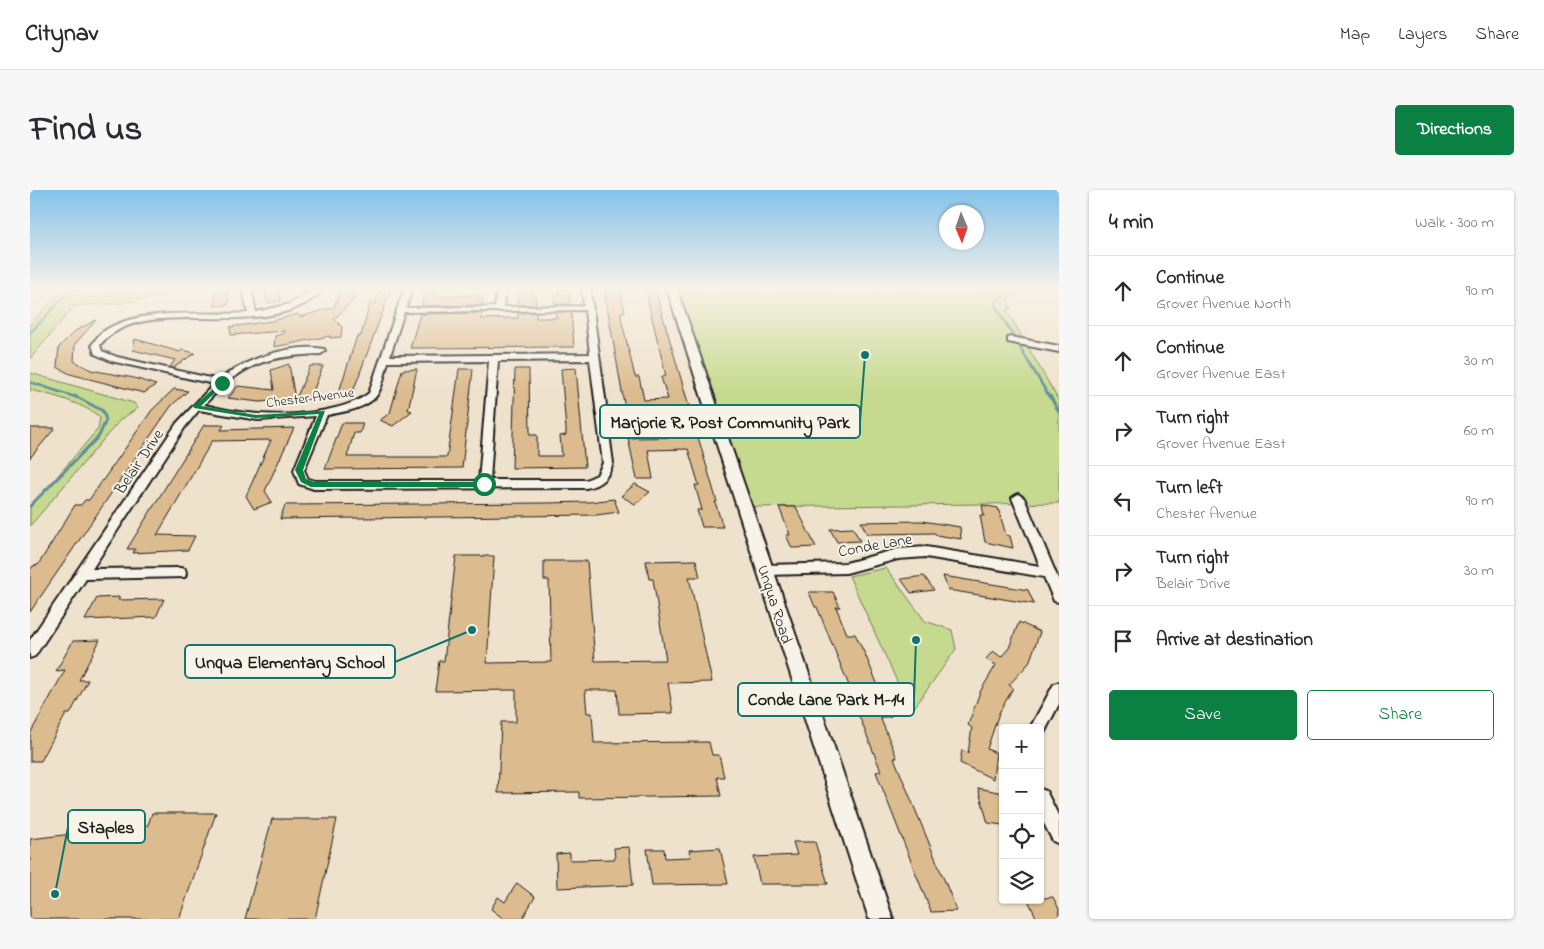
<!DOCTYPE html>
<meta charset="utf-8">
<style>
:root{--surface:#fff;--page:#f7f7f7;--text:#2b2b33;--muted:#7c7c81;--line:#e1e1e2;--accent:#0b8043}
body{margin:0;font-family:"Indie Flower",sans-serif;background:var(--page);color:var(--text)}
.controls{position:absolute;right:15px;bottom:15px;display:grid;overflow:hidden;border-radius:5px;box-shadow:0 1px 4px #0004}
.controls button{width:45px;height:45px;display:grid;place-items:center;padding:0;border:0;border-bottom:1px solid var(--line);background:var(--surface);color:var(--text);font:25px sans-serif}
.compass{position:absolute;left:909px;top:15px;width:45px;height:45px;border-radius:50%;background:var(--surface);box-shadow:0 1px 4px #0004;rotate:178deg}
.stop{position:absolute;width:15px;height:15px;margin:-11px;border:4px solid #0b8043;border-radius:50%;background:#fff}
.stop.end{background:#0b8043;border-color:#fff;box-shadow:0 1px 5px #0008}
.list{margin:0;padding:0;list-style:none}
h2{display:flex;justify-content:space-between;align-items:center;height:65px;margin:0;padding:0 20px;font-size:21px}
h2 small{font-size:16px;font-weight:400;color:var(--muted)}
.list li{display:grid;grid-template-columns:32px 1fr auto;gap:15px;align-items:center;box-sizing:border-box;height:70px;padding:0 20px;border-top:1px solid var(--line)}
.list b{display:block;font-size:19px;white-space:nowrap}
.list p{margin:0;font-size:16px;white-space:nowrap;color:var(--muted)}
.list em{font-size:16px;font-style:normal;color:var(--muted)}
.actions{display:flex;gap:10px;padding:15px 20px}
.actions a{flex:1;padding:11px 0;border:1px solid var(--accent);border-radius:5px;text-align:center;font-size:18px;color:var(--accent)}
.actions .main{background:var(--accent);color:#fff}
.icon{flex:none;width:28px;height:28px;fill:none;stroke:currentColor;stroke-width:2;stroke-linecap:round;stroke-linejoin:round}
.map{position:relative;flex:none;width:1029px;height:729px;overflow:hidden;border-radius:5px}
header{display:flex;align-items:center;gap:30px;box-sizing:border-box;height:70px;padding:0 25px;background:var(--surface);border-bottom:1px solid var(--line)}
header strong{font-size:24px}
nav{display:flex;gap:28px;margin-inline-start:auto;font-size:18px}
.intro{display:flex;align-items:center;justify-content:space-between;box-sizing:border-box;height:120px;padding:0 30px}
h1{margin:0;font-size:35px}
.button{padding:12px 22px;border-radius:5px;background:var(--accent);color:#fff;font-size:18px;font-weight:700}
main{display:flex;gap:30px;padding:0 30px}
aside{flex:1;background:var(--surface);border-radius:5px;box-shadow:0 1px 4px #0004}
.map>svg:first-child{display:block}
.green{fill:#c6da8f;stroke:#717b56}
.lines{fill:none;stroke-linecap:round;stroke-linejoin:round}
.stream-far1{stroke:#618e9b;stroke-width:2.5}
.stream{stroke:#618e9b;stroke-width:3}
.building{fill:#dcbc8f;stroke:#1c1c1c}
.minor-casing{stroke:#1c1c1c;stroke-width:4}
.tertiary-casing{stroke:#1c1c1c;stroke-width:4}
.minor{fill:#f7f3e8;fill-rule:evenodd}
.tertiary{fill:#f7f3e8;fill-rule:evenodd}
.route{fill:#0b8043}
.labels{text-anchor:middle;stroke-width:4;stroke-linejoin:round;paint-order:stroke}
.far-street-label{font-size:14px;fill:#1c1c1c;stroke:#f7f3e8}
.street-label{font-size:16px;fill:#1c1c1c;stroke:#f7f3e8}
.leader{fill:none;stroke:#0f766e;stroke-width:2}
.callout-dot{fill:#0f766e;stroke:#f7f3e8;stroke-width:2}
.callout{fill:#f7f3e8;stroke:#0f766e;stroke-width:2}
.callout-label{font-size:18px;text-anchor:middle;font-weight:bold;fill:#1c1c1c}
</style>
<header>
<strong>Citynav</strong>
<nav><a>Map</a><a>Layers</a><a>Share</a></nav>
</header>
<div class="intro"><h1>Find us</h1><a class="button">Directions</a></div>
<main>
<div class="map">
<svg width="1029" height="729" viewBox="0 0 1029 729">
<rect width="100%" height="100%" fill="#efe2cd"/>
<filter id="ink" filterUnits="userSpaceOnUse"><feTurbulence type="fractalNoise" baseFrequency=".02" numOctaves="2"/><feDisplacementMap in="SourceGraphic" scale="10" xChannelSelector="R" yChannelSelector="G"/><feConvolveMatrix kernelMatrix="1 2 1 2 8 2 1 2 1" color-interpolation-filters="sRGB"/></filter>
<g filter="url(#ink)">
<path class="green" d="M33,99H157L155,102L92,113L44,116L0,169V135Z
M645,99H996L978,109L981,119H976L1029,211V313L719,317Z
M0,183L104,213L108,218L90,230L0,336V318L68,239L70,227C52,213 23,205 0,200Z
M856,378L895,431L922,440L926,459L881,522L819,386Z"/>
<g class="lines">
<path class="stream-far1" d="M983,99L981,103L967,110L965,115L984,147
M0,143L32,109L45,99
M988,154L1020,208
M0,192L48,208"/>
<path class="stream" d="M1020,206L1029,222
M0,316L69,246L76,230L73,221L45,206"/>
</g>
<path class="building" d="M199,99L198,115L184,116L186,100Z
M235,99H248L251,111L237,113Z
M311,99H327L323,109L326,108L304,129L312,137L311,147L300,148V146L244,157L245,146L255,143V141L201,145L200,137L242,131L268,124L270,127L304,117Z
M350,99H361L321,207L307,208L327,146H331L340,113L345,114Z
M489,99H501L502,104H505L506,115H487Z
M528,99H539L540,114H525L524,105H529Z
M574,99L590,100L595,122H591V128L597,153L605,187H609L614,210L638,209L631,187L636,186L615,99H625L660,220L595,219Z
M394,103H406V106L453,105L452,115L392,116Z
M506,122V128H526V122H541L544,157L380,158L390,124L452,123L451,129L488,128V123Z
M66,130L45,154L44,171L61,180L104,188L126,195L114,203L40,184L27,177L29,157L45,141Z
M105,149L150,162L152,160L165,163L143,178L140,177L145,170L103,160Z
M259,174L265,209L229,212L198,208L208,196L244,200L241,180Z
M280,176H293L280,209H266Z
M546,178L555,277L482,278L485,179H499L500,245H507V266H532L530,246L536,245V239L531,179Z
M387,179L378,220L382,221L363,236L350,230L360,223L372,180Z
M429,179H443L432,278L295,279L312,233H333L330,243H324L317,267H417Z
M144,199L158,201L142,215L130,232L0,422V380L3,376L8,375L45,315H51L55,310H59L122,220Z
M174,235H194L191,240L264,238L235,301L242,312L224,319L216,306L241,250L182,251L127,345L165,346L158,360L103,363L105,359H97Z
M0,238H25L0,268Z
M668,247L687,312H685L693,337H672L667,320H672L665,295H669L658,259L618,260L623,289H607L598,248Z
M605,294L620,302L605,314L591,306Z
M584,309L589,322L566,325L250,329L255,315L517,313L559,312Z
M952,315L968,318L976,345L980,346L983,358L955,352L950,325L954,326Z
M749,317H766L786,357L762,358L756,345H760Z
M892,331L930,337L931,349L906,345L905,343L837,344L831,332Z
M823,338L830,351L807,352L800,339Z
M426,366H464L457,473L521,472L519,390H514V371H557L565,471L636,470L623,389H619L616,371L666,370L670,387H659L682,492L638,493L643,523L589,524L587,500H555L557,523H562L564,553L679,552L682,565H689L694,587H687L691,606L549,608V602L468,603L471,532H486V500L405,501L409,471H414Z
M894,386L904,400L881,403L871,389Z
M913,386L998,400L1004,414L918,400Z
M779,402H803L810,417H806L817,444H825L835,464L861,527H850L867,568H864L927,721L901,722L846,582L851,581L818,498H820L787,417H785Z
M90,407L88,410L134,409L126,427L55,430L67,408Z
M989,432L1010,442L999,473L979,495L983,498L969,523L957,559L966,563L963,589L930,573L932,560L938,563L942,538L938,535L950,502L966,475L956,469L963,461L971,467L979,458Z
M70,450L49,490H58L40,524H36L11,571H0V544L35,480L26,481L43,451Z
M948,598L973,603V635L958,633Z
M122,623H186L149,729H0V649L118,635Z
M242,629H307L285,729H215Z
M763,652H785L798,694H730L724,667L767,665Z
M599,657L603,695L527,698L526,664L540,663V670L585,669L584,658Z
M690,658L698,694L622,695L617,659H634L635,668L661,667L659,660Z
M487,693L505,707L492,729H474L461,719L468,707L475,712Z
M1023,707L1029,719V729H1007L998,710Z"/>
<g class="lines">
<g class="minor-casing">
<path id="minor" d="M213,99H221L226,122L260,114L285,99H294C238,158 115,99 70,155L72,161L87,167L189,190C214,169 262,153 294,159L295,161L291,164C236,166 211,174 174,215C189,218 204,222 219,223C251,227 314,224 339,203L374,99H382L376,118L465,117L467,99H475L473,117L554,116L552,99H560L578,230H686L691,233L686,236H578L583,273C578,288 571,295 556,298L284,299L269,294L264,280L286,226L228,230L169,220L155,237L62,379L150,378L155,379L156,383L155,387L56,389L5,466L0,468V450L147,233L184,194L81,171L65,164L62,155C65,150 69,144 74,141C112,116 175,126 218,123ZM555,120L560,164L360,166L374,122ZM560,170L573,273L567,285L556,290H460L468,171ZM459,171L449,291H285L278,289L274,280L297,225C312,222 337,219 347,205C353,196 355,182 358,172Z
M981,147L1029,156V162L978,152V148Z
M988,304L994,308L1029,391V412L1024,411L1014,387L896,367L868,369L816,383L735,385L730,384L729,380L730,376L735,375L816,373L868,359L896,357L1010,376L982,308Z
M1029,492V514L1014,543L1010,545V538H1000L1024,494Z
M1010,599L1016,601L1029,627V654L1023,651L1010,626Z"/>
</g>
<g class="tertiary-casing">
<path id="tertiary" d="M637,99H647L863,729H839Z"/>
</g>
<use href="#minor" class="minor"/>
<use href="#tertiary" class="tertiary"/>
</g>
</g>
<linearGradient id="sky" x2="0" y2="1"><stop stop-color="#84c3eb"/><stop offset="0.49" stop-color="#f8f2e8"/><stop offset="1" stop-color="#f8f2e8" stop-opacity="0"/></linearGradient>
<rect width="1029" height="201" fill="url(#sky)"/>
<path class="route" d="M192,191L194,194L171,216L226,225L295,221L273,280L276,289L284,292H454L458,294L454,297H281L271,292L265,280L289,224L226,228L164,218V216Z"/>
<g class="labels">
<g class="far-street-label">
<text transform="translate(280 207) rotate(-7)" y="5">Chester Avenue</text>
</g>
<g class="street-label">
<text transform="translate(108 271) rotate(-56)" y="6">Belair Drive</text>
<text transform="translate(845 354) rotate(-10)" y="6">Conde Lane</text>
<text transform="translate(746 414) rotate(72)" y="6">Unqua Road</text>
</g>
</g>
<path class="leader" d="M835 165L830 232M442 440L365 472M886 450L884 509M25 704L38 637"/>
<g class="callout-dot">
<circle cx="835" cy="165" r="5"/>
<circle cx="442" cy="440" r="5"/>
<circle cx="886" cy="450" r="5"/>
<circle cx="25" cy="704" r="5"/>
</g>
<g class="callout">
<rect x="570" y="215" width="260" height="33" rx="5"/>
<rect x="155" y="455" width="210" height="33" rx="5"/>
<rect x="708" y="493" width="176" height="33" rx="5"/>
<rect x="38" y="620" width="77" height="33" rx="5"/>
</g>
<g class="callout-label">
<text x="700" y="238">Marjorie R. Post Community Park</text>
<text x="260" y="478">Unqua Elementary School</text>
<text x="796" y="515">Conde Lane Park M-14</text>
<text x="76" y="643">Staples</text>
</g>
</svg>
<div class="controls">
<button>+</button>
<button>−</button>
<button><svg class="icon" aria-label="locate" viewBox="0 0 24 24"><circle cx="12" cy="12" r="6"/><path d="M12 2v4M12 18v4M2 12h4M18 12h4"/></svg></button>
<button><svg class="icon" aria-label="layers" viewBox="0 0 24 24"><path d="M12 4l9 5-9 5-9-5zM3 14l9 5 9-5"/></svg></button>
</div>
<svg class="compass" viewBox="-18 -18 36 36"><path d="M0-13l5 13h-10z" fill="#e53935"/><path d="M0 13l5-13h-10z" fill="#7c7c81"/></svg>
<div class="stop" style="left:454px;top:294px"></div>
<div class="stop end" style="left:192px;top:193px"></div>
</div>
<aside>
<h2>4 min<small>Walk · 300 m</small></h2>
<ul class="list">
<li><svg class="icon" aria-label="ahead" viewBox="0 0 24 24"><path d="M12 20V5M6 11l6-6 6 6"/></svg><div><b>Continue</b><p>Grover Avenue North</p></div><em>90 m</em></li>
<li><svg class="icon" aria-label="ahead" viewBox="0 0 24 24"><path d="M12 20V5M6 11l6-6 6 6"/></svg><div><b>Continue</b><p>Grover Avenue East</p></div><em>30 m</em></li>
<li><svg class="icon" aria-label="right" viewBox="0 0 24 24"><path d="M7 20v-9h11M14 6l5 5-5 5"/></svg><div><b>Turn right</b><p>Grover Avenue East</p></div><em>60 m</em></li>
<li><svg class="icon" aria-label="left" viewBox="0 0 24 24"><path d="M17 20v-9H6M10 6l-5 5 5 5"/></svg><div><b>Turn left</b><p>Chester Avenue</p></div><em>90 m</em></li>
<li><svg class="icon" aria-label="right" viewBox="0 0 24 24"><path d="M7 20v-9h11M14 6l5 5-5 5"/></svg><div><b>Turn right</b><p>Belair Drive</p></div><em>30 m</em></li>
<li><svg class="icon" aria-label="arrive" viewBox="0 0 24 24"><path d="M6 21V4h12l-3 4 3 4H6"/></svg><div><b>Arrive at destination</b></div></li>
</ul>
<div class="actions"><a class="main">Save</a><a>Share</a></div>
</aside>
</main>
